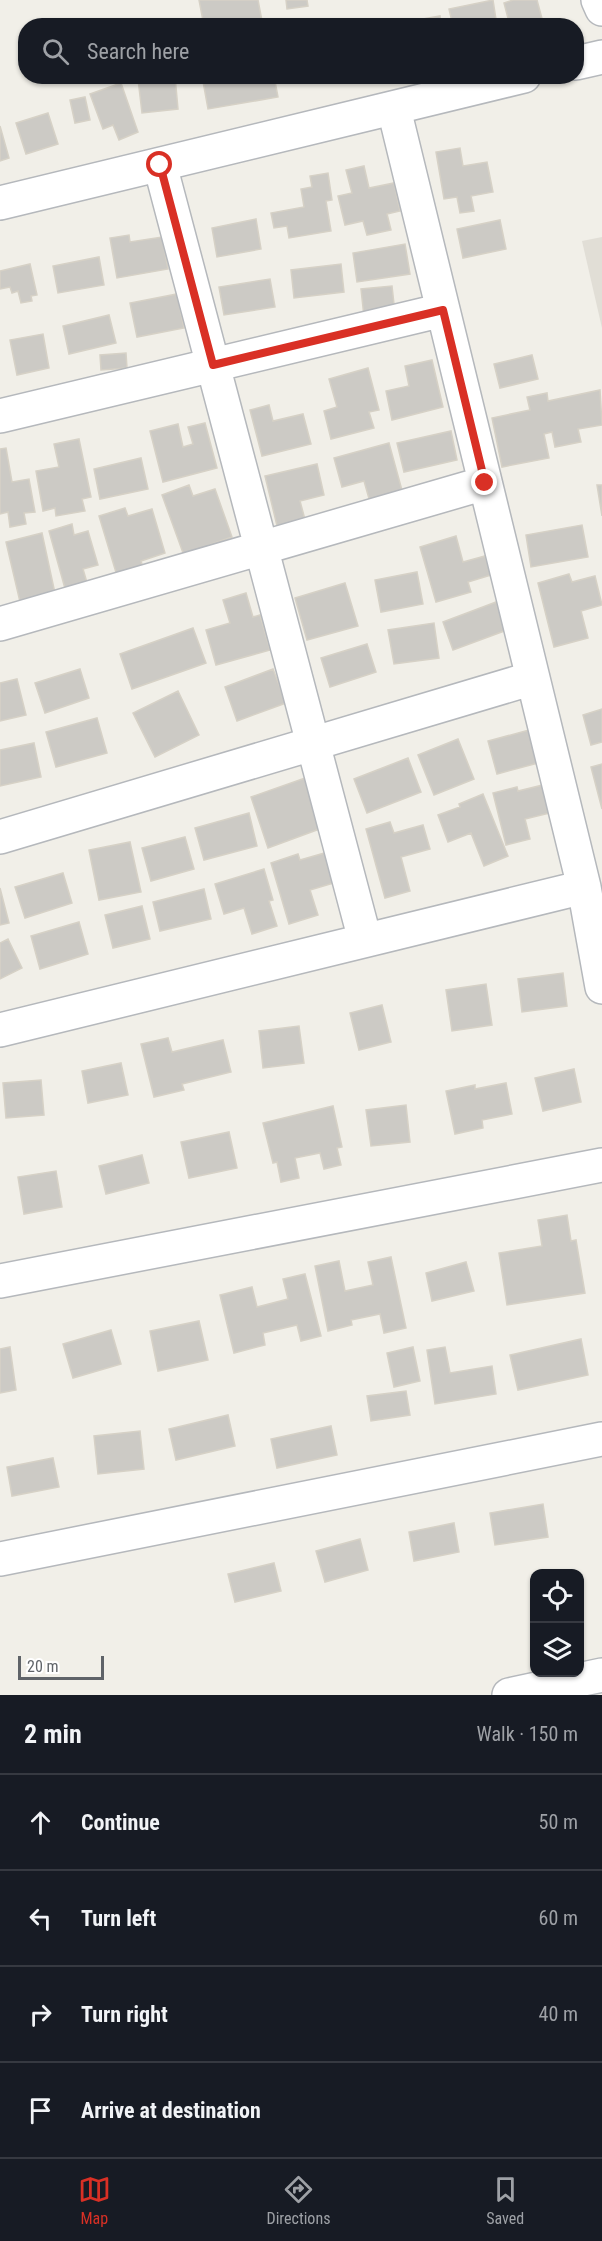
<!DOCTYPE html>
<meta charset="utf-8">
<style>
:root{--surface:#171b24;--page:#20242c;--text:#f1f3f6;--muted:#9ea1a6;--line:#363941;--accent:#d93025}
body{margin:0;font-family:"Roboto Condensed",sans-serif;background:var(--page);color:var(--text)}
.controls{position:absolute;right:18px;bottom:18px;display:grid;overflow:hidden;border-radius:12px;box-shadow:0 2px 4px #0004}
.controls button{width:54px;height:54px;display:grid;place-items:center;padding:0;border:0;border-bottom:2px solid var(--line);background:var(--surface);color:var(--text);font:30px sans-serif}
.scale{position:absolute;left:18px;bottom:15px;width:86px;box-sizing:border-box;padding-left:6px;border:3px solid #5f6368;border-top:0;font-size:16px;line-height:21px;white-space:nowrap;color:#5f6368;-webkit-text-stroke:4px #fff;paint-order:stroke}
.stop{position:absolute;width:18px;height:18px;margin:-14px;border:4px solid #d93025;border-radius:50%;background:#fff}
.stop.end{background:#d93025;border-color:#fff;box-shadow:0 2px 6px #0008}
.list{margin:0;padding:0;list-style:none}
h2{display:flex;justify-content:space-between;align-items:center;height:78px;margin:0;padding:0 24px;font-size:26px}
h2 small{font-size:20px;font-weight:400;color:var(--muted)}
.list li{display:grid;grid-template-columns:39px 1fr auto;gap:18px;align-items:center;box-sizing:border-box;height:96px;padding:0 24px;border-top:2px solid var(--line)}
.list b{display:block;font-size:22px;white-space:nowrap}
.list em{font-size:20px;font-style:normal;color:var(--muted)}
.icon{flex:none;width:33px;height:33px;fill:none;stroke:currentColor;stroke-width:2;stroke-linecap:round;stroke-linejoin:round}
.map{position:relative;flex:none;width:602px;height:1695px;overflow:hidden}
.search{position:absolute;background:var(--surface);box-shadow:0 2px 4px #0004;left:18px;right:18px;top:18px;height:66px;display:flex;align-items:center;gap:15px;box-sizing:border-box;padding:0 21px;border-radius:24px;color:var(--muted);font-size:22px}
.sheet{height:462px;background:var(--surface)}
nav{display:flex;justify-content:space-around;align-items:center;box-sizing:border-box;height:84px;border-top:2px solid var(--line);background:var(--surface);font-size:16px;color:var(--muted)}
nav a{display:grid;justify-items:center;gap:3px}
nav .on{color:var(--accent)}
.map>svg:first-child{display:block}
.education{fill:#e1ded6}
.building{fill:#cccac5;stroke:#d6d1c6;stroke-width:1.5}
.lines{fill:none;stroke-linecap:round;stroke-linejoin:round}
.minor-casing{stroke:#b5b8bc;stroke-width:36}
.minor{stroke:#fff;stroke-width:33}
.route{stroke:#d93025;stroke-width:8}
</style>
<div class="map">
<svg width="602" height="1695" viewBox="0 0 602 1695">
<rect width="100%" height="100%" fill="#f1efe8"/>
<path class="education" d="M602,237V328L582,241Z"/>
<path class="building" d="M199,0H258L263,26H204Z
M286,0H307L308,6L287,9Z
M493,0L497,26H453L449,9Z
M513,0H537L544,26H510L504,3Z
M440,16L441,26H407L406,22Z
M175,76L178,109L142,113L138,79Z
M202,76H274L278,97L208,109Z
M380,76H404V78L381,83Z
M121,83L138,132L119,140L113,125L103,129L90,94Z
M85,97L90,120L75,123L70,100Z
M48,113L58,144L26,154L16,123Z
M0,126L9,158L0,161Z
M460,148L463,166L487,162L493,192L471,196L474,211L460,213L457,197L444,199L436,152Z
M364,166L369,188L394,183L400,211L387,214L391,230L367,235L363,221L345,225L338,196L352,193L346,170Z
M328,173L332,200L326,201L331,231L289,238L287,226L274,228L271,213L304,207L301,189L312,187L310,176Z
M256,219L261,249L217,257L212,228Z
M500,220L506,249L463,258L457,229Z
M129,235L130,242L162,237L168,269L117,278L110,238Z
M405,244L410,274L357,282L353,253Z
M99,257L104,285L58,293L53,266Z
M30,264L37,295L31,296L32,301L21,303L18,291L12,293L10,287L0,289V271Z
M341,264L344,292L294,298L291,270Z
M270,279L275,307L224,315L219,287Z
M392,286L395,313L364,317L361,289Z
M177,294L184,328L137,337L130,303Z
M109,315L116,343L69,354L63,326Z
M43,334L49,368L17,375L10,340Z
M126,353L127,368L101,370L100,355Z
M532,355L538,379L500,388L494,364Z
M432,360L443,407L392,420L386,391L409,386L405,366Z
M368,368L379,410L369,412L374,428L331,439L324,411L337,407L329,379Z
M600,390L602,425L578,429L581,442L555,447L552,432L544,434L549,458L502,467L492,418L530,410L527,397L547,393L548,401Z
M269,405L273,421L303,414L311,444L262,456L250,410Z
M205,423L217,468L163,482L150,431L178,424L183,447L193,444L188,427Z
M451,431L457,460L404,472L397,443Z
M79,439L91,497L82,499L85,511L56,516L55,508L43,511L36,471L59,467L54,444Z
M389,443L403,494L370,502L364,481L342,487L334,458Z
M6,448L12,482L29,479L35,512L24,513L26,524L10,527L8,512L0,514V449Z
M141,458L148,489L100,499L94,469Z
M317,464L324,495L300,501L307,527L279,534L265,476Z
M189,485L193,496L215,489L232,537L209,545L211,552L186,561L162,495Z
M597,485H602V516Z
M125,508L128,516L152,509L165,553L141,561L144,571L118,579L99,516Z
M72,524L74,535L88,531L98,565L83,569L88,586L66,592L49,531Z
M582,525L588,557L531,567L526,535Z
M42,533L56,598L21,606L6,542Z
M456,536L463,562L485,556L491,575L468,582L471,592L436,602L420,547Z
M417,572L423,604L381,612L375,580Z
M569,574L572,582L595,576L602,605L581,611L588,638L554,647L538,583Z
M345,583L358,626L307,640L295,598Z
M246,593L253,617L260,615L270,650L216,665L206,630L230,623L223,600Z
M496,602L507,630L453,650L443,622Z
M434,623L439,658L394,664L388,630Z
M193,628L206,663L132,689L120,654Z
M367,644L376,672L330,687L321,658Z
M80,669L89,698L45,713L35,683Z
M273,669L286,703L237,721L225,687Z
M17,679L26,715L0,721V683Z
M178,691L199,735L155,757L133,713Z
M602,709V742L591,745L583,715Z
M97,718L107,753L56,767L46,732Z
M533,729L542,762L497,774L488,741Z
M458,739L474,779L434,795L418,755Z
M34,743L41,777L0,786V750Z
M408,758L421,792L367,813L354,779Z
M602,764V809L591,767Z
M308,777L325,827L268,848L251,797Z
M551,783L558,811L525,819L530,839L506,845L493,793L517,787L518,791Z
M483,794L508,856L484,866L471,833L448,842L438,815L460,807L459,804Z
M249,813L257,846L204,860L195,828Z
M390,822L394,833L423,825L430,849L401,857L410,891L385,898L366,829Z
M185,837L194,869L151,881L142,848Z
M130,842L141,892L99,900L89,850Z
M328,852L337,882L310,890L318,915L289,924L271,863L298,854L300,860Z
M264,869L273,900L269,901L277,926L252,934L244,908L224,914L215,884Z
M63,873L72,903L25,918L15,887Z
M0,888L9,923L0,925Z
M204,889L211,919L160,931L153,902Z
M142,906L150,939L113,948L105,915Z
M79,922L88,954L40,969L31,936Z
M8,939L22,968L0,979V943Z
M563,973L567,1006L522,1012L518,979Z
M486,984L492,1025L452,1031L446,990Z
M382,1005L391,1042L359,1050L350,1013Z
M299,1026L304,1063L263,1068L259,1031Z
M168,1038L172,1052L223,1040L231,1072L182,1084L184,1090L154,1097L141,1044Z
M121,1063L128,1095L88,1103L82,1071Z
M574,1069L581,1102L543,1111L535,1078Z
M41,1080L44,1115L6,1118L3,1083Z
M506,1083L512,1114L482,1120L483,1128L455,1134L446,1091L475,1085V1089Z
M406,1105L410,1142L371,1146L366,1110Z
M333,1106L342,1147L337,1148L341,1165L324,1169L320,1153L295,1158L299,1178L281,1182L277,1162L273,1163L263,1123Z
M229,1132L237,1168L189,1178L181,1142Z
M142,1155L149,1183L106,1194L99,1166Z
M56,1171L62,1207L24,1214L18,1177Z
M567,1215L571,1241L576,1240L585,1293L507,1305L499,1253L542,1246L538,1220Z
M391,1257L406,1328L384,1333L380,1314L351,1320L352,1325L328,1331L315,1266L339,1261L345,1291L373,1285L368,1262Z
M466,1262L474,1291L432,1301L426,1273Z
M305,1274L321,1336L301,1341L297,1325L263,1333L265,1345L234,1353L220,1295L252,1287L257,1307L288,1299L283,1279Z
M199,1321L208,1360L158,1371L150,1331Z
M111,1330L121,1364L73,1378L63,1344Z
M581,1339L588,1375L518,1390L510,1355Z
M10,1347L16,1390L0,1393V1349Z
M413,1347L420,1381L394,1387L387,1353Z
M445,1347L450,1373L492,1366L496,1394L435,1404L427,1350Z
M406,1391L410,1415L371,1421L367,1396Z
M228,1415L235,1446L176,1460L169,1429Z
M331,1426L337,1455L277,1468L271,1439Z
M140,1431L144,1469L98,1474L94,1436Z
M53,1458L59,1487L12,1496L7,1467Z
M543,1504L548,1537L495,1545L490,1513Z
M454,1523L459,1552L414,1561L409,1532Z
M360,1539L368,1570L325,1582L316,1551Z
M274,1563L281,1591L235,1602L228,1574Z"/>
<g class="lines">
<g class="minor-casing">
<path id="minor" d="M598,0L602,9
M576,63L602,57
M394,109L584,887L602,987
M160,165L365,940
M0,203L524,76
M0,416L443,310
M0,624L485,483
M0,837L533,678
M0,1030L584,887
M0,1281L602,1165
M0,1559L602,1439
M509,1695L602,1675"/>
</g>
<use href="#minor" class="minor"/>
</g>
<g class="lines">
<path class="route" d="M160,165L213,365L443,310L485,483"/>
</g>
</svg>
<div class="controls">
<button><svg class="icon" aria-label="locate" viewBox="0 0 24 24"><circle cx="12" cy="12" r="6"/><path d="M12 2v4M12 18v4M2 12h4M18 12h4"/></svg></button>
<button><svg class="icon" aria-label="layers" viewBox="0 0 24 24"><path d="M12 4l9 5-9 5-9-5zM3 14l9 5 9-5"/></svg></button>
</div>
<div class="scale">20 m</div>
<div class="stop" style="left:160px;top:165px"></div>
<div class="stop end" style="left:485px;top:483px"></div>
<div class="search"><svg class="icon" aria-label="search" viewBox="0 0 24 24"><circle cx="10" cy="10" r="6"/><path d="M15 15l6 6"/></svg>Search here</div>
</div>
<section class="sheet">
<h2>2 min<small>Walk · 150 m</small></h2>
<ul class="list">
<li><svg class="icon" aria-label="ahead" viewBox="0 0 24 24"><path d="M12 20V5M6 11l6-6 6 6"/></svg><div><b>Continue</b></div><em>50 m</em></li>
<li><svg class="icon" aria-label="left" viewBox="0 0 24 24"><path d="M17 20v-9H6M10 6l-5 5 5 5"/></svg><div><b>Turn left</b></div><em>60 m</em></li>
<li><svg class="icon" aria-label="right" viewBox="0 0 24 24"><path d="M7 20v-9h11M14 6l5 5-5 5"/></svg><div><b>Turn right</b></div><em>40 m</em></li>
<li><svg class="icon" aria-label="arrive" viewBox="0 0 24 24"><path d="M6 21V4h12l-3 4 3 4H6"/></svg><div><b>Arrive at destination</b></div></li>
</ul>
</section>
<nav>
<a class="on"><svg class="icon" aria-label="map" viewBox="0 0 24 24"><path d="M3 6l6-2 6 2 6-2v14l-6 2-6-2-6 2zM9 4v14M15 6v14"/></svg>Map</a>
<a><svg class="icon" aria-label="directions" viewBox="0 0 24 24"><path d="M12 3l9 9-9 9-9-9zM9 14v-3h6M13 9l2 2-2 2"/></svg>Directions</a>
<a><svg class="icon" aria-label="saved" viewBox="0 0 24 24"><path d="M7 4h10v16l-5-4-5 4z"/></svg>Saved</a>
</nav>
